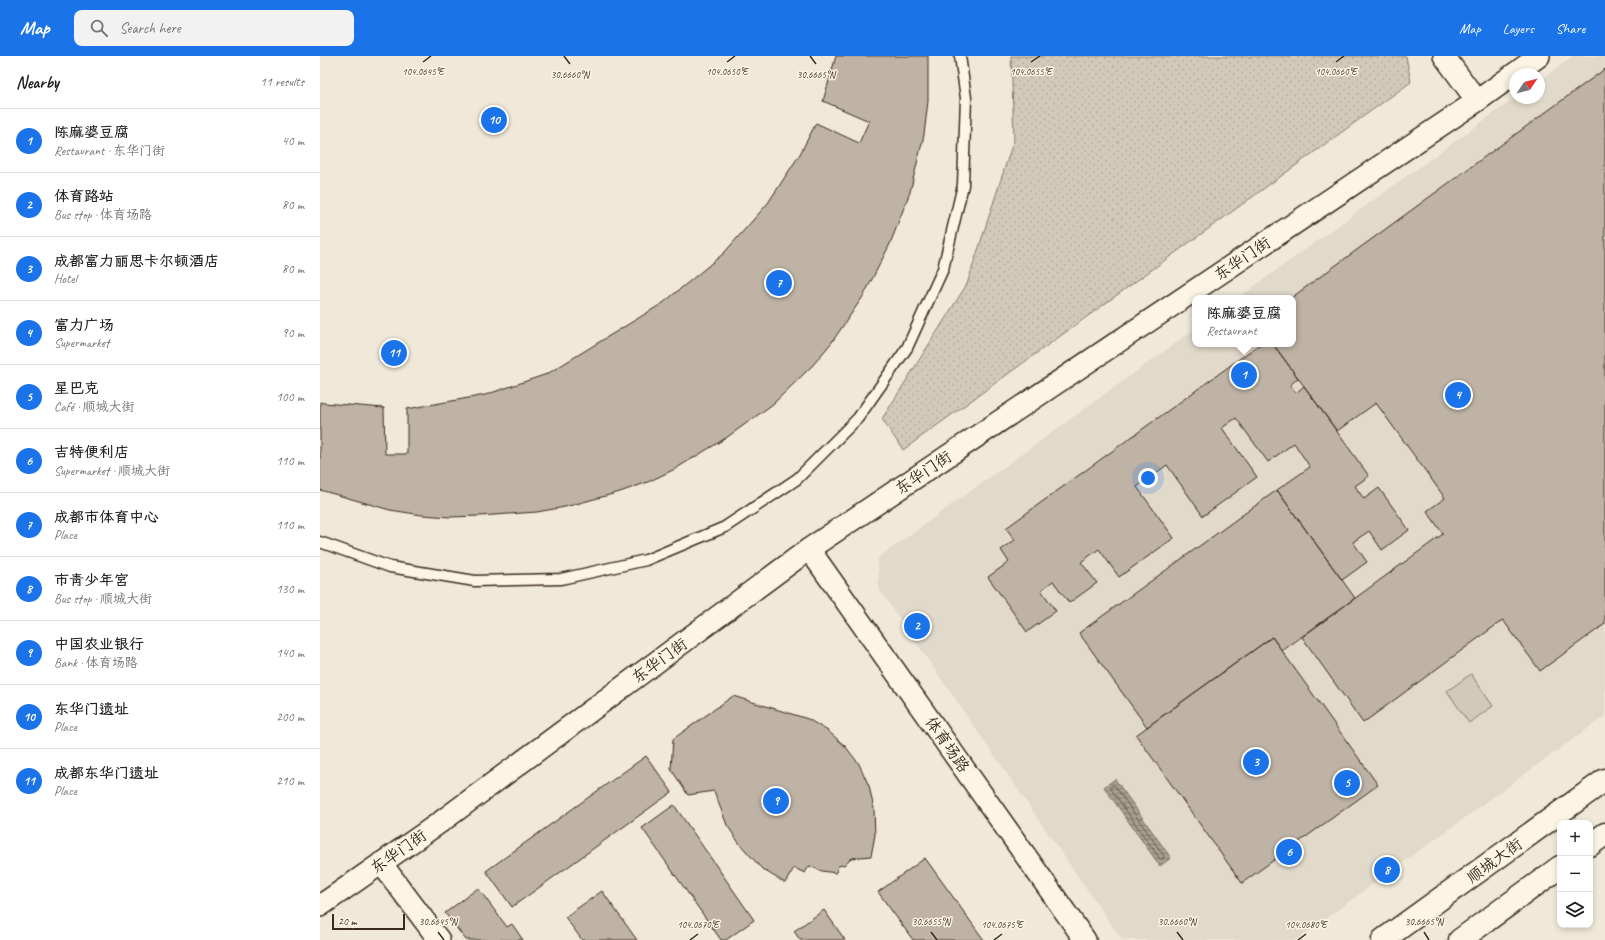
<!DOCTYPE html>
<meta charset="utf-8">
<style>
:root{--surface:#fff;--page:#f2f2f2;--text:#202124;--muted:#757577;--line:#e0e0e0;--accent:#1a73e8}
body{margin:0;font-family:Caveat,"LXGW WenKai TC",sans-serif;background:var(--page);color:var(--text)}
.controls{position:absolute;right:12px;bottom:12px;display:grid;overflow:hidden;border-radius:8px;box-shadow:0 2px 6px #0003}
.controls button{width:36px;height:36px;display:grid;place-items:center;padding:0;border:0;border-bottom:1px solid var(--line);background:var(--surface);color:var(--text);font:20px sans-serif}
.compass{position:absolute;left:1189px;top:12px;width:36px;height:36px;border-radius:50%;background:var(--surface);box-shadow:0 2px 6px #0003;rotate:55deg}
.scale{position:absolute;left:12px;bottom:10px;width:73px;box-sizing:border-box;padding-left:4px;border:2px solid #3b2a1e;border-top:0;font-size:11px;line-height:14px;white-space:nowrap;color:#3b2a1e;-webkit-text-stroke:3px #fcf5e5;paint-order:stroke}
.you{position:absolute;left:828px;top:422px;width:14px;height:14px;margin:-10px;border:3px solid #fff;border-radius:50%;background:#1a73e8;box-shadow:0 0 0 6px #1a73e833}
.badge{display:grid;place-items:center;width:26px;height:26px;border-radius:50%;background:var(--accent);color:#fff;font-size:13px;font-weight:700}
.pin{position:absolute;translate:-50% -50%;border:2px solid #fff;box-shadow:0 1px 4px #0006}
.popup{position:absolute;left:872px;top:239px;width:104px;height:52px;box-sizing:border-box;display:grid;place-content:center;border-radius:8px;background:var(--surface);filter:drop-shadow(0 1px 3px #0005);font-size:13px;white-space:nowrap;color:var(--muted)}
.popup b{font-size:15px;color:var(--text)}
.popup::after{content:'';position:absolute;left:50%;top:100%;margin-left:-8px;border:8px solid transparent;border-top-color:var(--surface)}
.list{margin:0;padding:0;list-style:none}
h2{display:flex;justify-content:space-between;align-items:center;height:52px;margin:0;padding:0 16px;font-size:17px}
h2 small{font-size:13px;font-weight:400;color:var(--muted)}
.list li{display:grid;grid-template-columns:26px 1fr auto;gap:12px;align-items:center;box-sizing:border-box;height:64px;padding:0 16px;border-top:1px solid var(--line)}
.list b{display:block;font-size:15px;white-space:nowrap}
.list p{margin:0;font-size:13px;white-space:nowrap;color:var(--muted)}
.list em{font-size:13px;font-style:normal;color:var(--muted)}
.icon{flex:none;width:22px;height:22px;fill:none;stroke:currentColor;stroke-width:2;stroke-linecap:round;stroke-linejoin:round}
.map{position:relative;flex:none;width:1285px;height:884px;overflow:hidden}
header{display:flex;align-items:center;gap:24px;box-sizing:border-box;height:56px;padding:0 20px;background:var(--accent);color:#fff}
header strong{font-size:19px}
nav{display:flex;gap:22px;margin-inline-start:auto;font-size:14px}
.search{width:280px;height:36px;background:var(--page);display:flex;align-items:center;gap:10px;box-sizing:border-box;padding:0 14px;border-radius:8px;color:var(--muted);font-size:15px}
main{display:flex}
aside{flex:1;background:var(--surface)}
.map>svg:first-child{display:block}
.built{fill:#e1d9c9}
.grass{fill:url(#grass-dots);stroke:#867a6c}
.garden{fill:#d2c9ba;stroke:#867a6c}
.water{fill:url(#water-rules);stroke:#7e7163}
.lines{fill:none;stroke-linecap:round;stroke-linejoin:round}
.shore{stroke:#67594c;stroke-width:1}
.building{fill:#beb3a4;stroke:#3b2a1e}
.lane-casing{stroke:#3b2a1e;stroke-width:13}
.street-casing{stroke:#3b2a1e;stroke-width:24}
.secondary-casing{stroke:#3b2a1e;stroke-width:25}
.lane{stroke:#fcf5e5;stroke-width:10}
.street{stroke:#fcf5e5;stroke-width:21}
.secondary{stroke:#fcf5e5;stroke-width:22}
.ticks{fill:none;stroke:#3b2a1e;stroke-width:1.5}
.labels{text-anchor:middle;stroke-width:3;stroke-linejoin:round;paint-order:stroke}
.street-label{font-size:16px;fill:#3b2a1e;stroke:#fcf5e5}
.ticks-label{font-size:10px;text-anchor:middle;fill:#3b2a1e;stroke:#fcf5e5;stroke-width:3;stroke-linejoin:round;paint-order:stroke}
</style>
<header>
<strong>Map</strong>
<div class="search"><svg class="icon" aria-label="search" viewBox="0 0 24 24"><circle cx="10" cy="10" r="6"/><path d="M15 15l6 6"/></svg>Search here</div>
<nav><a>Map</a><a>Layers</a><a>Share</a></nav>
</header>
<main>
<aside>
<h2>Nearby<small>11 results</small></h2>
<ul class="list">
<li><span class="badge">1</span><div><b>陈麻婆豆腐</b><p>Restaurant · 东华门街</p></div><em>40 m</em></li>
<li><span class="badge">2</span><div><b>体育路站</b><p>Bus stop · 体育场路</p></div><em>80 m</em></li>
<li><span class="badge">3</span><div><b>成都富力丽思卡尔顿酒店</b><p>Hotel</p></div><em>80 m</em></li>
<li><span class="badge">4</span><div><b>富力广场</b><p>Supermarket</p></div><em>90 m</em></li>
<li><span class="badge">5</span><div><b>星巴克</b><p>Café · 顺城大街</p></div><em>100 m</em></li>
<li><span class="badge">6</span><div><b>吉特便利店</b><p>Supermarket · 顺城大街</p></div><em>110 m</em></li>
<li><span class="badge">7</span><div><b>成都市体育中心</b><p>Place</p></div><em>110 m</em></li>
<li><span class="badge">8</span><div><b>市青少年宫</b><p>Bus stop · 顺城大街</p></div><em>130 m</em></li>
<li><span class="badge">9</span><div><b>中国农业银行</b><p>Bank · 体育场路</p></div><em>140 m</em></li>
<li><span class="badge">10</span><div><b>东华门遗址</b><p>Place</p></div><em>200 m</em></li>
<li><span class="badge">11</span><div><b>成都东华门遗址</b><p>Place</p></div><em>210 m</em></li>
</ul>
</aside>
<div class="map">
<svg width="1285" height="884" viewBox="0 0 1285 884">
<defs>
<pattern id="grass-dots" width="8" height="8" patternUnits="userSpaceOnUse"><rect width="8" height="8" fill="#d2c9ba"/><path d="M2 2h.1M6 6h.1" fill="none" stroke="#b5ad9f" stroke-width="1.8" stroke-linecap="round"/></pattern>
<pattern id="water-rules" width="6" height="5" patternUnits="userSpaceOnUse"><rect width="6" height="5" fill="#aaa091"/><path d="M0 2.5h6" fill="none" stroke="#8c8376"/></pattern>
</defs>
<rect width="100%" height="100%" fill="#f0e9d9"/>
<filter id="ink" filterUnits="userSpaceOnUse"><feTurbulence type="fractalNoise" baseFrequency=".025" numOctaves="2"/><feDisplacementMap in="SourceGraphic" scale="8" xChannelSelector="R" yChannelSelector="G"/><feConvolveMatrix kernelMatrix="1 2 1 2 8 2 1 2 1" color-interpolation-filters="sRGB"/></filter>
<g filter="url(#ink)">
<path class="built" d="M1253,0H1285V660L976,884H802L559,533L558,502L875,273V288H973V242H918L1195,42H1219V25Z"/>
<path class="grass" d="M691,0H1086L1091,26L583,394L562,363L647,228L694,83Z"/>
<path class="garden" d="M1151,618L1173,650L1149,667L1127,635Z"/>
<path class="water" d="M795,723L851,802L840,810L784,731Z"/>
<g class="lines">
<path class="shore" d="M793,729L795,730L844,800L843,803H840L791,733V731Z"/>
</g>
<path class="building" d="M516,0H608V45L604,79L590,136L570,188L544,239L512,286L493,309L453,348L406,382L355,413L328,426L300,436L245,451L217,456L160,460L130,461L102,459L70,454L0,434V346L4,347L64,352L65,398H87V353L165,339L227,318L343,247L404,197L448,147L480,98L496,67L539,87L549,65L503,45Z
M1285,13V568L1220,615L1183,564L1043,667L982,581L1123,478L1107,455L1125,442L1056,347L1017,375L953,288H973V242H971Z
M940,288H953L978,322L970,329L976,337L984,330L1049,420L1035,430L1044,443L1059,432L1089,474L1062,494L1049,475L1033,486L1047,506L1022,524L957,434L990,411L974,387L948,406L916,362L902,372L937,421L883,460L847,409L817,431L854,482L799,521L779,493L761,506L777,527L749,547L733,525L721,534L736,555L707,576L668,521L689,506L681,494L695,484L686,472Z
M957,434L1035,542L962,595L952,581L827,671L759,577Z
M952,581L1058,729L922,827L816,679Z
M413,640L488,663L508,675L525,690L539,708L549,730L554,753L555,779L551,800L531,802L524,809L518,810L516,817L502,815L489,810L485,817L474,812L465,827L442,813L419,787L407,769L394,735L368,739L351,713L353,683Z
M326,700L352,736L192,851L166,815Z
M354,749L434,864L406,884H401L322,772Z
M605,802L664,884H593L558,836Z
M158,832L187,871L192,868L203,884H146L125,857Z
M282,835L317,884H262L245,861Z
M504,854L525,884H480L474,875Z"/>
<g class="lines">
<g class="lane-casing">
<path id="lane" d="M0,486L70,511L155,525L241,523L326,504L405,471L477,423L538,362L587,292L623,213L643,129L646,42L640,0"/>
</g>
<g class="street-casing">
<path id="street" d="M1124,0L1157,45
M489,493L765,884
M61,807L119,884
M0,850L122,765L489,493L1157,45L1219,0"/>
</g>
<g class="secondary-casing">
<path id="secondary" d="M1270,789L1285,778
M1063,884L1285,724
M1140,884L1240,811"/>
</g>
<use href="#lane" class="lane"/>
<use href="#street" class="street"/>
<use href="#secondary" class="secondary"/>
</g>
</g>
<path class="ticks" d="M244,0L250,8M490,0L496,8M103,6L111,0M407,6L415,0M711,6L720,0M1016,6L1024,0M118,876L124,884M611,876L617,884M857,876L863,884M1104,876L1109,884M370,884L378,878M674,884L682,878M978,884L986,878"/>
<g class="labels">
<g class="street-label">
<text transform="translate(922 202) rotate(-34)" y="6">东华门街</text>
<text transform="translate(603 416) rotate(-34)" y="6">东华门街</text>
<text transform="translate(339 604) rotate(-36)" y="6">东华门街</text>
<text transform="translate(628 688) rotate(55)" y="6">体育场路</text>
<text transform="translate(78 795) rotate(-35)" y="6">东华门街</text>
<text transform="translate(1174 804) rotate(-36)" y="6">顺城大街</text>
</g>
</g>
<g class="ticks-label">
<text x="407" y="19">104.0650°E</text>
<text x="711" y="19">104.0655°E</text>
<text x="1016" y="19">104.0660°E</text>
<text x="103" y="19">104.0645°E</text>
<text x="250" y="22">30.6660°N</text>
<text x="496" y="22">30.6665°N</text>
<text x="118" y="869">30.6645°N</text>
<text x="611" y="869">30.6655°N</text>
<text x="857" y="869">30.6660°N</text>
<text x="1104" y="869">30.6665°N</text>
<text x="378" y="872">104.0670°E</text>
<text x="682" y="872">104.0675°E</text>
<text x="986" y="872">104.0680°E</text>
</g>
</svg>
<div class="controls">
<button>+</button>
<button>−</button>
<button><svg class="icon" aria-label="layers" viewBox="0 0 24 24"><path d="M12 4l9 5-9 5-9-5zM3 14l9 5 9-5"/></svg></button>
</div>
<svg class="compass" viewBox="-18 -18 36 36"><path d="M0-13l5 13h-10z" fill="#e53935"/><path d="M0 13l5-13h-10z" fill="#757577"/></svg>
<div class="scale">20 m</div>
<div class="you"></div>
<div class="pin badge" style="left:924px;top:319px">1</div>
<div class="popup"><b>陈麻婆豆腐</b>Restaurant</div>
<div class="pin badge" style="left:597px;top:570px">2</div>
<div class="pin badge" style="left:936px;top:706px">3</div>
<div class="pin badge" style="left:1138px;top:339px">4</div>
<div class="pin badge" style="left:1027px;top:727px">5</div>
<div class="pin badge" style="left:969px;top:796px">6</div>
<div class="pin badge" style="left:459px;top:227px">7</div>
<div class="pin badge" style="left:1067px;top:814px">8</div>
<div class="pin badge" style="left:456px;top:745px">9</div>
<div class="pin badge" style="left:174px;top:64px">10</div>
<div class="pin badge" style="left:74px;top:297px">11</div>
</div>
</main>
